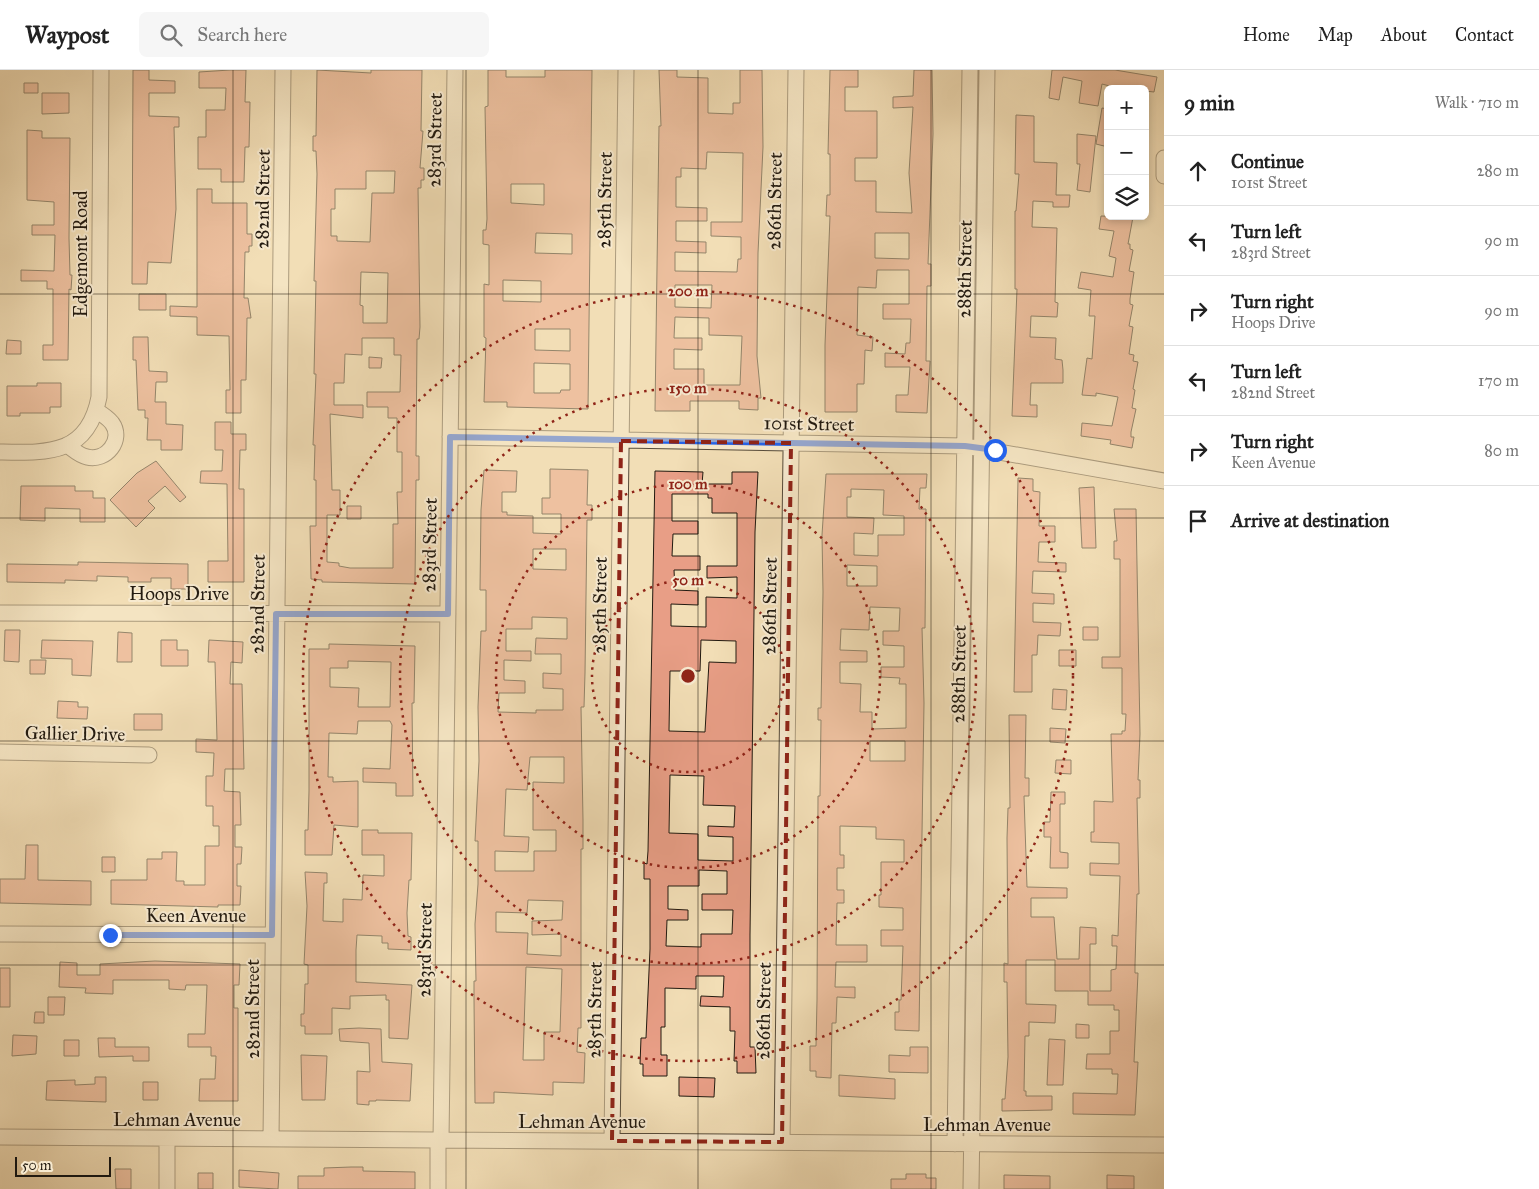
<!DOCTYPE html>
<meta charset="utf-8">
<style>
:root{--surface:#fff;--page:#f6f6f6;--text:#222;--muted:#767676;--line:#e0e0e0}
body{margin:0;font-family:"IM FELL Great Primer",serif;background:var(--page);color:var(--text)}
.controls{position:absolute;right:15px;top:15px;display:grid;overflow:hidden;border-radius:8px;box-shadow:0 2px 8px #0003}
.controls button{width:45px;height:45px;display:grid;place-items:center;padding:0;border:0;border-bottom:1px solid var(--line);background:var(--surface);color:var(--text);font:25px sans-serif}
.scale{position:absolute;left:15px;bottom:12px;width:96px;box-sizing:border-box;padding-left:5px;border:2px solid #221a10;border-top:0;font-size:14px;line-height:18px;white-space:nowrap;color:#221a10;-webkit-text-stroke:4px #f7ead0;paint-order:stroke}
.stop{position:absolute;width:15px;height:15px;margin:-11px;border:4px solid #2563eb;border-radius:50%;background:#fff}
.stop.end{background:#2563eb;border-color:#fff;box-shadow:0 1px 5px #0008}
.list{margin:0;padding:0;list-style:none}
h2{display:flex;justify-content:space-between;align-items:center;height:65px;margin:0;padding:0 20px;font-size:21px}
h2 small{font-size:16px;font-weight:400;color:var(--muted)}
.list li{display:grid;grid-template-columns:32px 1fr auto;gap:15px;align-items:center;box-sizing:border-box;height:70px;padding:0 20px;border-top:1px solid var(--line)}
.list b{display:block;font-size:19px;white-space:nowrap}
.list p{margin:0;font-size:16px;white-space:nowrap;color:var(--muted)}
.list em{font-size:16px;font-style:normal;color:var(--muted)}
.icon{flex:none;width:28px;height:28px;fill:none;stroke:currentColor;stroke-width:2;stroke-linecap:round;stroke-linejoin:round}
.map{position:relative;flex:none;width:1164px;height:1119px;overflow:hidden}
header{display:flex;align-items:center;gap:30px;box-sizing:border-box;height:70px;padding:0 25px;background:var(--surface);border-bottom:1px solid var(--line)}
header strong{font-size:24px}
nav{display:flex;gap:28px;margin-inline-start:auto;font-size:18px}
.search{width:350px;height:45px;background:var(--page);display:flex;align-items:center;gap:12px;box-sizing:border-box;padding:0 18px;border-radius:8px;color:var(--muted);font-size:19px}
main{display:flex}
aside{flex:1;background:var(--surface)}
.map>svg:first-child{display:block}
.building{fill:#e89e86;stroke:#221a10;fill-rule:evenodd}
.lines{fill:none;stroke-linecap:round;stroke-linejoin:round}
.minor-casing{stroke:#564b3a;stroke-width:17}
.minor{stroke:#f7ead0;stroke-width:15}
.route{stroke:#2563eb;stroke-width:6}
.marked{fill:none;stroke:#8f2418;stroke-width:4;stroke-dasharray:10 6;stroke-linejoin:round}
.grid{fill:none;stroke:#221a10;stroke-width:1;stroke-opacity:0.55}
.ring{fill:none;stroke:#8f2418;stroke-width:2.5;stroke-dasharray:2.5 5}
.labels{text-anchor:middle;stroke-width:4;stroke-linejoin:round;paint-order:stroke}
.street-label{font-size:19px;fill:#221a10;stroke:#f7ead0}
.centre{fill:#8f2418;stroke:#f7ead0;stroke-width:2.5}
.ring-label{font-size:15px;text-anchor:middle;font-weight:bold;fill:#8f2418;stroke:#f7ead0;stroke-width:4;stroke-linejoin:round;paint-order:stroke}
</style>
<header>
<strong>Waypost</strong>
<div class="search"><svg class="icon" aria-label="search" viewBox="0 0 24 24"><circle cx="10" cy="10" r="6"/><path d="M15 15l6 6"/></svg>Search here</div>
<nav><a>Home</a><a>Map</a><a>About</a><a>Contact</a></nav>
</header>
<main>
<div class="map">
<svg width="1164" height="1119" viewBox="0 0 1164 1119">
<rect width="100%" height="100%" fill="#f2deb6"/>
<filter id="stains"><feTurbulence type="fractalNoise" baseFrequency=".004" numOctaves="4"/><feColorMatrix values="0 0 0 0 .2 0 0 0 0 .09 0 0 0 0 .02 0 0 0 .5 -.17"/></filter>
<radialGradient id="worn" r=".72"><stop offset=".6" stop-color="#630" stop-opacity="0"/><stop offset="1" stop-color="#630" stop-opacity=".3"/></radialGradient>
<path class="building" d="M133,0H149V10L175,11V23H149V46L179,47V57H174L176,139L171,193L148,192L147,214H132Z
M230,0H246L245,32H250L249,77H245L244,112H221V99H198V67H206V40H225L226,18H199V2Z
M317,0L371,3V0H422L421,61H423L420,98H424V110H421V118H418L420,257L419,269H417L416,386H419V410H416L415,514L322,512V510L311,509L310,456H316V410H314L315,375H313L316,304H314L316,211H314L317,104L316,81H313V66H316ZM366,101H395L394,123H372L370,172L337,171V166H331V139H335V119H366ZM361,202L388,203L387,253H363V236L360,235ZM362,268H394V285H401L400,322H367V337H388V348H397V382H402V422H397L398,454H393V498H350L339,496V493L327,492V445H340V420H332L330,344L363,348V335H334V313H344L345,284L362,285Z
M488,0H506V7H545V0H592L588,339L507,337V332H484L486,268L484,267V214L489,215V175L483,174V160H486L487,149L485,37L488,36ZM511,114H544V135L511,133ZM536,163L572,164V184L535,183ZM503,210L541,211V232L503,231ZM535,259H570V281L535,280ZM534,293L570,294V320H561L560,323H534Z
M659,0H677V7L708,8V43L733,44V33H740V0H762L763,77L758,183L757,286L761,328H758V340L739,339V331H690V341H655L659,56H661ZM707,82L743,83L742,152H711V166L741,167V189H738L737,202L675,201V182L706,183V172L676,171V151H707V138L676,137V107H681V98L706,99ZM675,215H712L711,238L675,237ZM675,247L709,248V265L742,266L740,315H704V299H674V279L702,280V268H674Z
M830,0H858V17H845V41H877V88H855V111H876V142L912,143L909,103L913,37L893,38V27L913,26L914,0H932L933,64L928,194H931V216H927L926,291H930L927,343L896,342V325H908L910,297H885V283L905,284L906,273H910L911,249H883V234H909V200H877L876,218L858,217L857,265L873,267L872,281L865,280L864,314H857V342H825V275L830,146H826L827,125H830V84H828ZM875,163H909V189L875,188Z
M1052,0H1115L1157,7L1154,22L1145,21V19H1121L1102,14L1098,36L1079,33L1082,11L1063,7L1059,30L1049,28Z
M24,13H38V23H24Z
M42,23H69V43L42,44Z
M1102,38L1108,39V77L1096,74Z
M1016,45L1034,46V92L1057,93L1056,125H1070L1069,137H1053V132L1033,131L1032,157L1057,158L1055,232L1058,233L1057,247L1031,246L1030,267L1056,268L1055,289L1062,290L1063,300V313H1031L1030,335H1037V347L1012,346L1017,219H1015V141H1016L1019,104H1015Z
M27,60L42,61V68H70L69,168L70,205H72L71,220L69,219L68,290H43V275H53V219H47V211H21V200L54,201L55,165H32V155H54V132L27,130Z
M1077,64L1096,66L1090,122L1077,120L1080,94H1077Z
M197,119H212V133H247V164H252V176H249V182H245L244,228H248L251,248H247L246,310H241V343H226V320H230L229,266L197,265V247L170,246V236L197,237Z
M1101,146L1133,147L1128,174H1130V179L1133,180L1129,201L1134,202L1130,229V234L1133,235L1129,256L1133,257L1129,284L1134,285L1133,291L1138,292L1133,319L1135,320L1132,338L1136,339L1131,362V367H1134L1132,378L1110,374L1111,370L1081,366L1082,353L1112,356L1118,327L1096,323V326L1082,325L1087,288L1092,289L1095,246H1089L1091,220L1078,218L1081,202L1113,207L1116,188L1109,186L1114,161L1099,159Z
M139,224H166V240H139Z
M133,267H148L149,301L167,302V312H156L155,332H166V354L183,355L182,380H161V370H147L148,348H145V340H138L136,290H133Z
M7,270L21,271V284H6Z
M369,287L382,288L381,298H369Z
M37,313H61V337H50V343H20V346H7V316H37Z
M215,352H231V364H246V380H240L239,419H244V512H208V491H228L227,414L200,413L201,401H222L223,380H215Z
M156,391L186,427L180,432L165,416L148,431L155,438L136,457L110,430L137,403Z
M550,399L588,400L587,435H592V450H587L585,603L584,637H581L583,750V779H581V958H578L577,982L585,983L584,1013L553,1012V1025L494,1022V1033H475L474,928V911H476L475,854L478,814V771H475L479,691L478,637L481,561H486V520H480L481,440L484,400L517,401L516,422H502V442H507V445L533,446V463L561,464V444H542V428H550ZM533,479H566V500L533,499ZM532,547L567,548V569L536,568L535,584H561V604L543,603V618L563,619V640H536V643L498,642L499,623H525V611L504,610V590L531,591V581H506V559H532ZM530,687H564V713L533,712V760H556V781H534V801H495V781L528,782L529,767L504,766L506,719L527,720ZM528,830L563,831L562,850L532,851V865L561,864V886L527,884L528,863L496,862V842L527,843ZM526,897L562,899L560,962H544V990H523Z
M655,401L703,402L702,414H732V402H758L755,462L750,865V977H755L756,1003H737V991H734L735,961H730V937L700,936L701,926L723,927L724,906H696V919L665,918V957H661V985H667V1006H643V994H640L641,968H646L650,879V809H644V793L647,794L648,781ZM672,424H708V428H712V443H737V496H707V508L737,507V528L706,527V557L671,556V534L698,535V521L675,520L674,500H700V486H672L673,464H698V451H672ZM701,570L736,571V593L709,592L705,662L669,661L670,601H700ZM670,705L704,706L703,735L735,736L734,757L708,756V766L733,767V791L698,790V764L669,763ZM699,800L727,801V824H702V840H733L732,864H701V877L666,876L667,850H688V840L668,839V816H699Z
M826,404H927L926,418H920L919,439H926L925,558H922L924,633L919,961L895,960V942H899V930H901L903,876H881V860H903V838L879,837V825H881V792H904V770L876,769V757L840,756V785H844V798H837V820H844V833H837L836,875H867V892H836L835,917H855V928L837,927L836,953H832L831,1008L816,1007V1001H810V976H816L817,930L818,726H820L821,650H818V638H821L823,522L822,465ZM851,419L884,420L883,445L904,446V465H878V486L854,485V463L873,464L874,448L847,447V427H851ZM847,495L877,496V516H847ZM870,537L900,538L899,561H883V575L904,576V597H881V607L900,608L899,614H906V658L872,659V642H860L861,614L840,613V592H867V581L840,580L841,559L869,560ZM870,671H905V691H870Z
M1018,408L1033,409V421L1040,422L1039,456H1055V472H1039L1038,492L1066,493V502L1033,501L1032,523L1054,524V534L1033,533V552L1061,553L1060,566L1038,565L1037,585H1032V622H1014Z
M21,416H75V421H93V428H105V452H80V439L45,438V451L20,450Z
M1094,417L1096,478H1082L1079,418Z
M347,436H361V449H347Z
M1114,439H1136L1140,664L1138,710H1140V728H1137L1139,824H1137L1135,895V903H1138L1134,992H1138L1135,1045L1073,1044V1023L1117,1024L1118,1004H1112V999H1086L1087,984H1110V961H1119V940H1114V935H1088V921H1055V890H1026V934L1056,935L1055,953L1029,952V966H1025L1024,1021H1026V1026H1052V1040L1002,1041V1029H1005L1008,987L1007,912H1004V893L1008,894L1007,768L1008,738H1010L1009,645H1026L1025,708H1029V726H1024L1027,817L1067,818V828H1031V847H1054L1057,889H1079L1080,857L1096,858V874H1090V921H1111V900L1116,899L1117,876H1112V865L1118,866L1120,806L1090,805V793L1119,794V773L1091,772V762H1094V731L1113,732L1111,664H1122V661H1125L1126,644H1122V598H1102V587H1120V489H1114V471H1117Z
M78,492L188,494V519H171V508H151V512H128V507L97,506V511L65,510V513L7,512V494L78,495Z
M1083,557H1098V570H1083Z
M5,560H20L19,592L4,591Z
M118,562L132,563V592H117Z
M42,570L93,571L91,606L72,605V589L41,588Z
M161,570H177V580H188V596H161Z
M209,570L243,572L242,593L231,592L230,614H242L244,699H225L224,721L240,722L241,755H235V777H242L241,794H237V816H241L240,835H218V837L111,834V810H147V789H162V782H177L176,811H184V815H205V776H219V756H213V736H206V706H213L214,683L196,682V669L217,670L215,592H208Z
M329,574L415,576L414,633H412L413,726H396V713L363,712V698L390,699L392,655L390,651H358L357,664L329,663L328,707H333V712L358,711V757L334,755L332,785H305V760H308L309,721V579H329ZM348,591L391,592L390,637H358L359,618L330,617V598H348Z
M1059,580H1076V596H1059Z
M30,590H46L45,604H30Z
M1053,619L1067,620L1066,640L1052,639Z
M58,631L78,632V637H88L87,649L57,648Z
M134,644H162V660H134Z
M1050,658L1066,659L1065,673L1050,672Z
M1056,690H1071V704L1055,703Z
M1051,722H1065V734H1060V782L1068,783V798H1050L1051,767H1044V752H1050Z
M362,760H378V763H412L411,810H409L407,843L408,866L411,867V880L388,879V873H382V866L357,865L356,880V912L412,915L408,969L389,968V930H386V925L350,926V939L332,938V964H305V956H301V944H304L305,914H308V895L304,894L307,836L305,802L327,803V813H324L323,851L343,852V829L362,830L363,805L384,806V785H362Z
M26,775H38V810L91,811V835L0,833V809H25Z
M102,787H115V802H102Z
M155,891L240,894L239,915H234V938H238V1031H199L200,1009H215L216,986H211V977H188V964H205L207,915H186L185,920L169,919V910H113V924L85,923L86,918L59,917L60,892L77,893V905H100V894Z
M0,898H10V937H0Z
M48,927H65L64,945H48Z
M35,942H44V953H34Z
M1076,954L1089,955V968H1076Z
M359,958L381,959L382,992L412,994L410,1031L376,1030V1031H369V1035L357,1034V1001L370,1002L369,973L340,971L339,959Z
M13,965L37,966L36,984L12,986Z
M98,968H115V977H149V991H133V986L99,987Z
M1049,969L1065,970L1063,1015H1047Z
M64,970H79V986H64Z
M910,977H928V1003L889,1002V985L910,986Z
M301,985L327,986L325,1030H302Z
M839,1005L895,1009V1029L839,1026Z
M95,1007H106V1032L46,1030L47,1011L75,1010V1015L95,1014Z
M679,1007L715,1008L714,1027L679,1026Z
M143,1012H158V1030H143Z
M351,1097H363V1101L415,1102V1119H298V1106H324V1098Z
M115,1099H131V1119H116Z
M239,1100L279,1103L278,1119L239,1117Z
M198,1103H213V1119H198Z
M906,1104H926V1108H936V1119H891V1109H906Z
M1004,1105L1050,1106V1119H1004Z
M1107,1105L1134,1106V1119H1107Z"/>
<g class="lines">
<g class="minor-casing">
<path id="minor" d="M1164,88V106
M450,367L965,376L1164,411
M67,375C74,380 80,386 87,387C106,392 124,370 112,353C108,348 102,344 97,341
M0,382C48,383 88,385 99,327L101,0
M0,543L448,544
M0,682L149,685
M0,864L272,865
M0,1067L1164,1075
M271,1069L283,0
M441,1070L455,0
M612,1071L626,0
M782,1072L796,0
M955,1074L970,0
M167,1119V1069
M438,1119V1070
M971,1119L987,0"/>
</g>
<use href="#minor" class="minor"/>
</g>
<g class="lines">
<path class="route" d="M110,865H272L276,544H448L450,367L965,376L995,380"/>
</g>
<path d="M0 0H1164V1119H0ZM621,371L791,373L782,1072L612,1071Z" fill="#f2deb6" fill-opacity=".55" fill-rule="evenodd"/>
<path class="marked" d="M621,371L791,373L782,1072L612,1071Z"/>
<path class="grid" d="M233,0V1119M466,0V1119M698,0V1119M931,0V1119M0,224H1164M0,448H1164M0,671H1164M0,895H1164"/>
<g class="ring">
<circle cx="688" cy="606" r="96"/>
<circle cx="688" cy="606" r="192"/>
<circle cx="688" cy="606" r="288"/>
<circle cx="688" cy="606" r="385"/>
</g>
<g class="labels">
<g class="street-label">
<text transform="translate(434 70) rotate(-89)" y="7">283rd Street</text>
<text transform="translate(262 129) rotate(-89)" y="7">282nd Street</text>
<text transform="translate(604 130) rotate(-89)" y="7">285th Street</text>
<text transform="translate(774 131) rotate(-89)" y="7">286th Street</text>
<text transform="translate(80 184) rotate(-90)" y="7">Edgemont Road</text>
<text transform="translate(964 199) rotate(-89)" y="7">288th Street</text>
<text transform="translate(809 353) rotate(1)" y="7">101st Street</text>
<text transform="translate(429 475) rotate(-89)" y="7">283rd Street</text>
<text x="179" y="530">Hoops Drive</text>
<text transform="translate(257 534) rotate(-89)" y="7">282nd Street</text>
<text transform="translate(599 535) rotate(-89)" y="7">285th Street</text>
<text transform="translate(769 536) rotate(-89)" y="7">286th Street</text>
<text transform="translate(958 604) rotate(-89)" y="7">288th Street</text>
<text transform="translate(75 663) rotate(1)" y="7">Gallier Drive</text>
<text x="196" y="852">Keen Avenue</text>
<text transform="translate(424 880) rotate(-89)" y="7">283rd Street</text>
<text transform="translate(252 939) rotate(-90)" y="7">282nd Street</text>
<text transform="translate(594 940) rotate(-89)" y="7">285th Street</text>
<text transform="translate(763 941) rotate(-89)" y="7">286th Street</text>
<text x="177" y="1056">Lehman Avenue</text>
<text x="582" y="1058">Lehman Avenue</text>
<text x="987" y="1061">Lehman Avenue</text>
</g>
</g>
<circle cx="688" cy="606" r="8" class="centre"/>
<g class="ring-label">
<text x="688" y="226">200 m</text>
<text x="688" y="323">150 m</text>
<text x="688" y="419">100 m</text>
<text x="688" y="515">50 m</text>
</g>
<rect width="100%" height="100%" filter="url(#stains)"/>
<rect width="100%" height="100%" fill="url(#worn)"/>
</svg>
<div class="controls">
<button>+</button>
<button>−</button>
<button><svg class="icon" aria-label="layers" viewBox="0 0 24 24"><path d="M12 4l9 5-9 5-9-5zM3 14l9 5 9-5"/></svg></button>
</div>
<div class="scale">50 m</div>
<div class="stop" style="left:995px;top:380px"></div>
<div class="stop end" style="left:110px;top:865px"></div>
</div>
<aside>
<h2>9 min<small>Walk · 710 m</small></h2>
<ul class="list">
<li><svg class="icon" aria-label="ahead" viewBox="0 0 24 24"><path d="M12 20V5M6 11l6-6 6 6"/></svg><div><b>Continue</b><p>101st Street</p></div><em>280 m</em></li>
<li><svg class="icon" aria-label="left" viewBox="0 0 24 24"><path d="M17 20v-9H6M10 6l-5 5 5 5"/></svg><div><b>Turn left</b><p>283rd Street</p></div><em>90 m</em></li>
<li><svg class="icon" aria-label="right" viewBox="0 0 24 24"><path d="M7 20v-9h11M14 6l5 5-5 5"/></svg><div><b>Turn right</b><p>Hoops Drive</p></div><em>90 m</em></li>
<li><svg class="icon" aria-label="left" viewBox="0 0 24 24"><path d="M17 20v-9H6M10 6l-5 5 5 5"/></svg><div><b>Turn left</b><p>282nd Street</p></div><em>170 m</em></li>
<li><svg class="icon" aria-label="right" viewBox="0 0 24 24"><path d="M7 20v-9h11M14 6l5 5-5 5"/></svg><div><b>Turn right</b><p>Keen Avenue</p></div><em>80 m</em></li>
<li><svg class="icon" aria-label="arrive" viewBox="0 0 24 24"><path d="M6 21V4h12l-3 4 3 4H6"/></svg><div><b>Arrive at destination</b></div></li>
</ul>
</aside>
</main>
